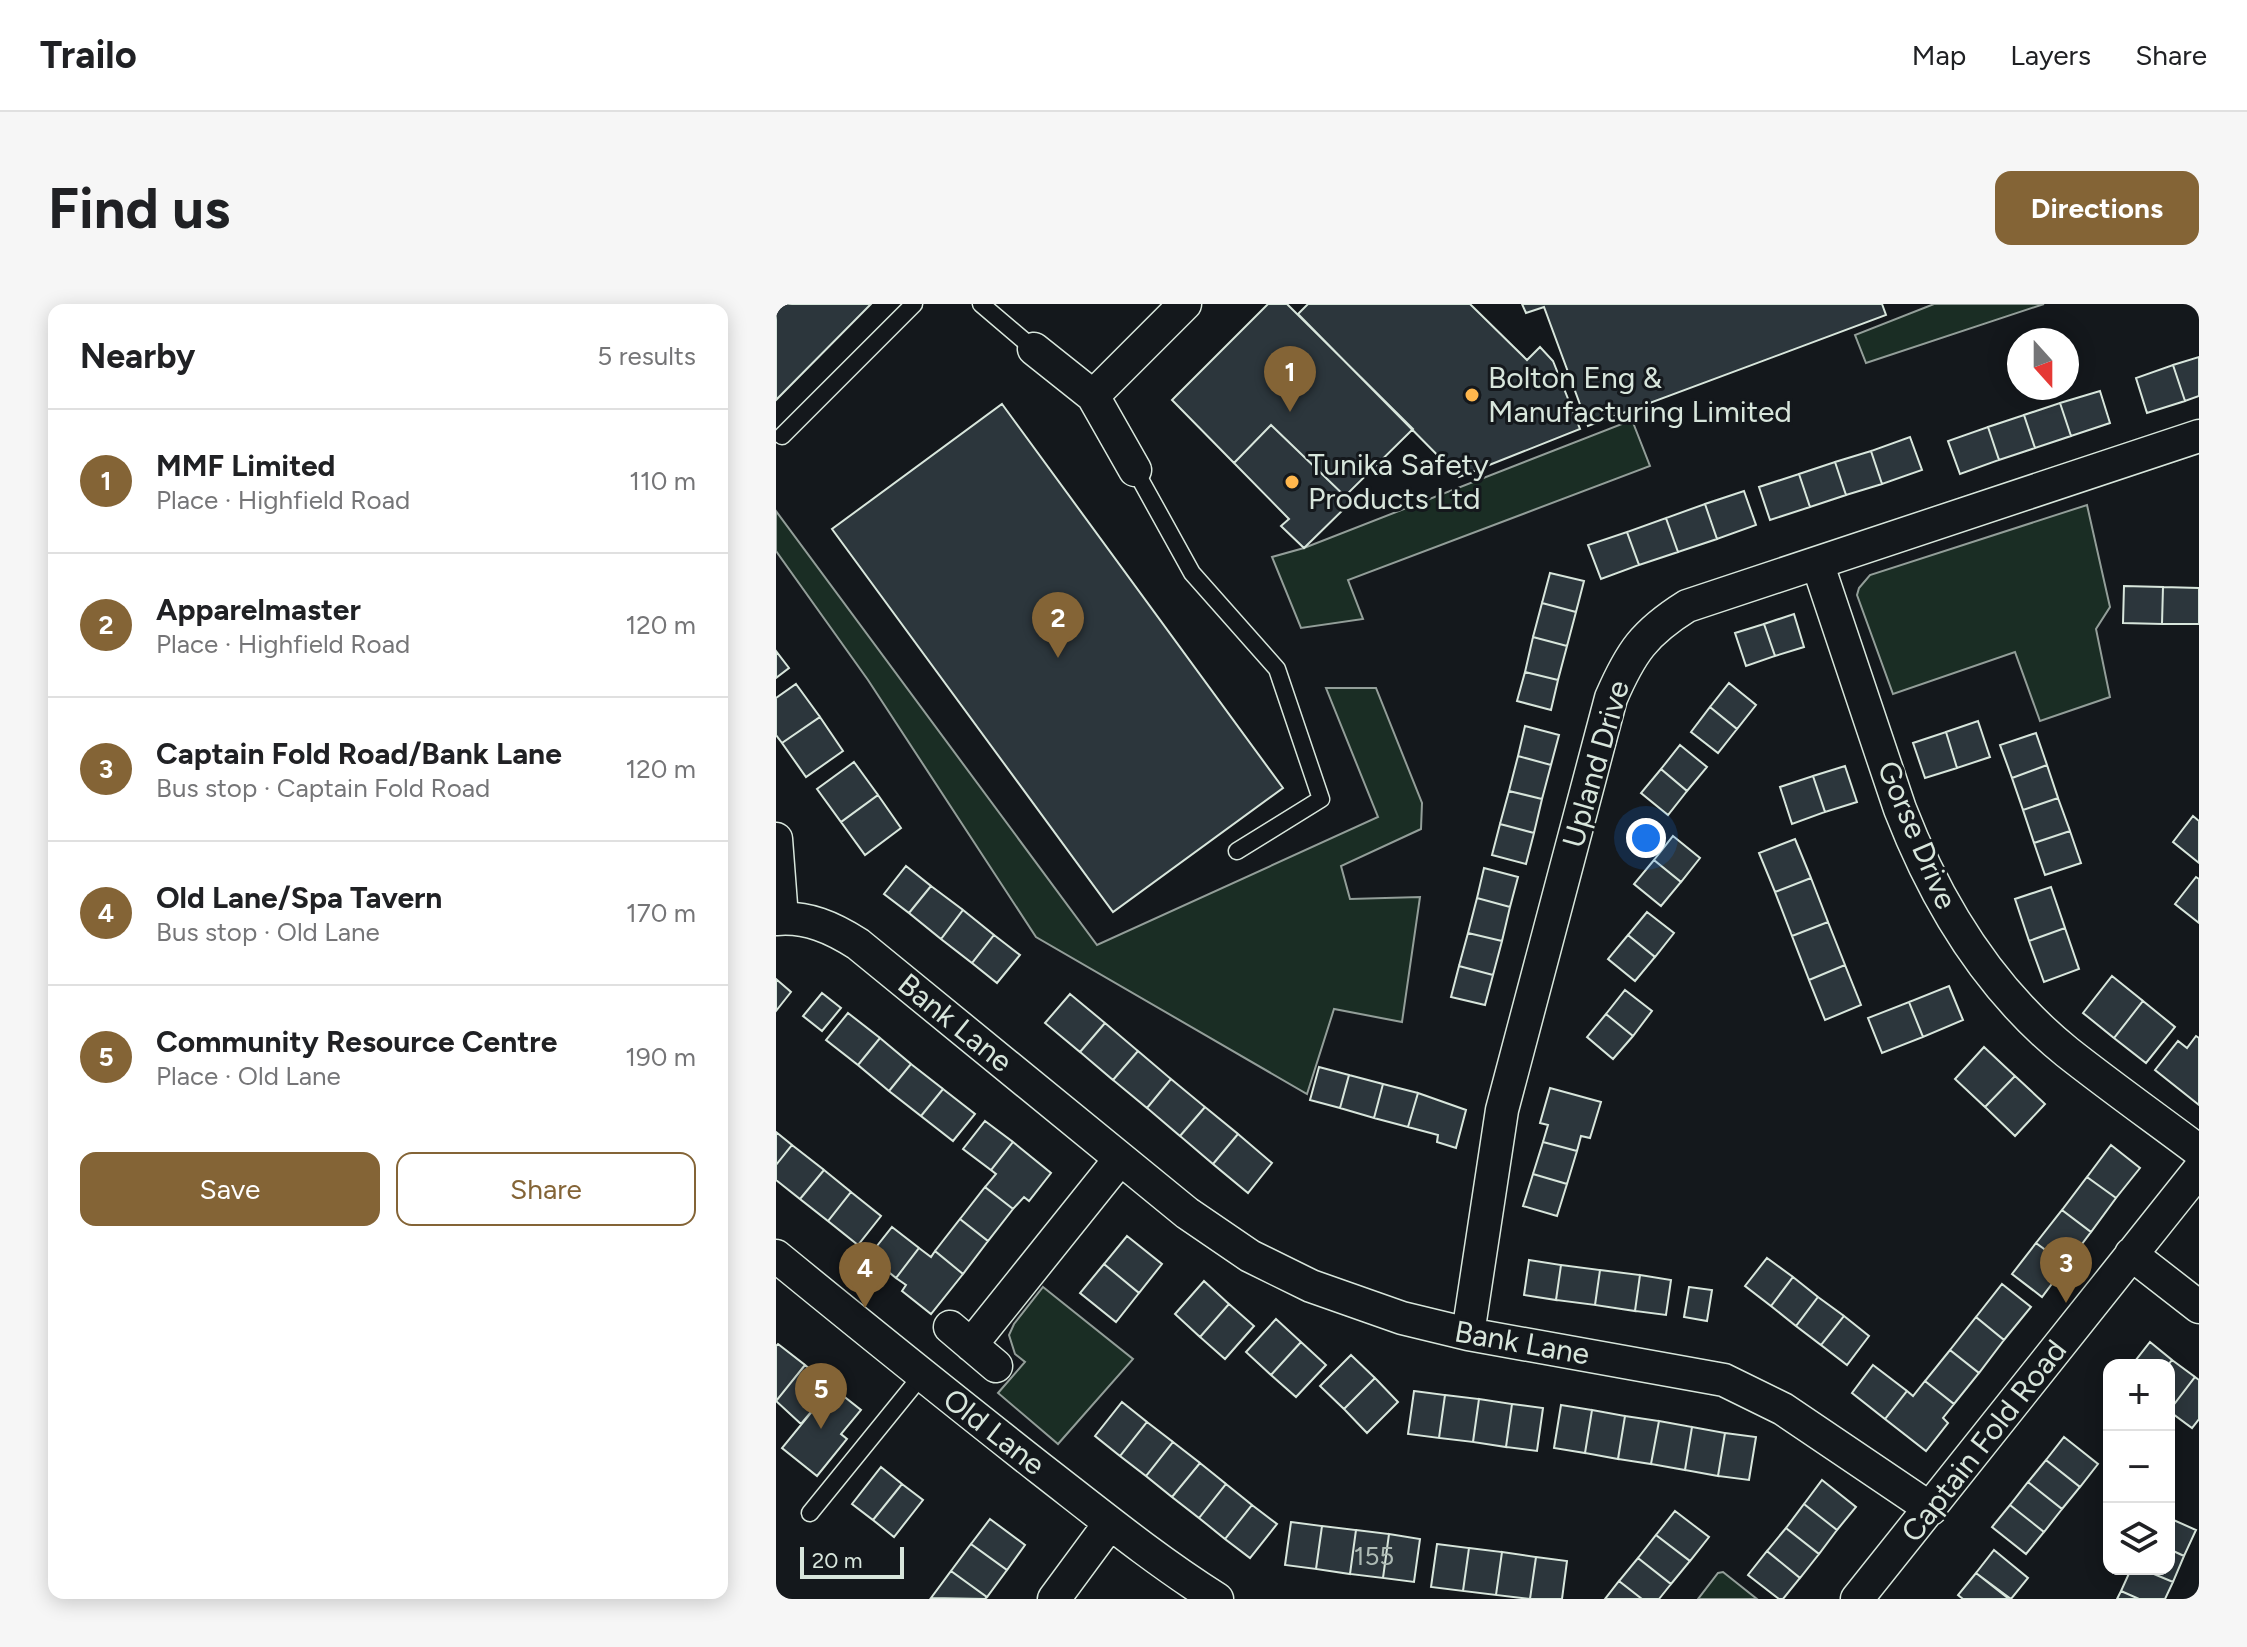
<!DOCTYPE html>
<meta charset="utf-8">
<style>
:root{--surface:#fff;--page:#f6f6f6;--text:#202124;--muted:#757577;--line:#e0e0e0;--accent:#846436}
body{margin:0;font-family:Figtree,sans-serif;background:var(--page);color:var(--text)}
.controls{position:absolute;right:24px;bottom:24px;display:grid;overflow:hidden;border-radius:16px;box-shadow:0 4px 20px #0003}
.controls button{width:72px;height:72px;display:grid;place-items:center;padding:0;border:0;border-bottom:2px solid var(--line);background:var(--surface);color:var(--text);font:40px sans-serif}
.compass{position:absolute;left:1231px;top:24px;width:72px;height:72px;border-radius:50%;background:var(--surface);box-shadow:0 4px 20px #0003;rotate:159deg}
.scale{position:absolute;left:24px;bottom:20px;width:104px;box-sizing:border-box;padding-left:8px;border:4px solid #d8e6dc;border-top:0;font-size:22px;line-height:28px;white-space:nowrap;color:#d8e6dc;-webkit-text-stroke:6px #14181c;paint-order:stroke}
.you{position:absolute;left:870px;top:534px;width:28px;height:28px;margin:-20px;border:6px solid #fff;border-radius:50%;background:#1a73e8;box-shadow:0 0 0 12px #1a73e833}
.badge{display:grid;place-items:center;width:52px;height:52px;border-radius:50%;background:var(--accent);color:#fff;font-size:26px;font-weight:700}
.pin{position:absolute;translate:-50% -66px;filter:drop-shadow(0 2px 4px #0008)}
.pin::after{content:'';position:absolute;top:42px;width:28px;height:24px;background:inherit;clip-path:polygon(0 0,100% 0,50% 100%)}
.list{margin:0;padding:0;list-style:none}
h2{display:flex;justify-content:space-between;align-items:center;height:104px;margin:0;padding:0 32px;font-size:34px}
h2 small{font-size:26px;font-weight:400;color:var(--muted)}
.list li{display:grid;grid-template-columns:52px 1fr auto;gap:24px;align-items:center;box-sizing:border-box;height:144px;padding:0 32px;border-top:2px solid var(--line)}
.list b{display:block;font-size:30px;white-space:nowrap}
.list p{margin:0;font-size:26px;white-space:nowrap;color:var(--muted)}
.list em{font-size:26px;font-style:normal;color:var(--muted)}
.actions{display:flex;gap:16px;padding:24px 32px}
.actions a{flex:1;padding:18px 0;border:2px solid var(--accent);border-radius:16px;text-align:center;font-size:28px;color:var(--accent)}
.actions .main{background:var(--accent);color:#fff}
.icon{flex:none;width:44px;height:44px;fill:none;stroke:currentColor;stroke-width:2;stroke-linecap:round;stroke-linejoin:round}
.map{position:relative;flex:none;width:1423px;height:1295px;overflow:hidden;border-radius:16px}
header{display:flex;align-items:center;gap:48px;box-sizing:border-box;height:112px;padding:0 40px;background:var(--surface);border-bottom:2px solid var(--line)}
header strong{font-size:38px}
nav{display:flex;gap:44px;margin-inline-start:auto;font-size:28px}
.intro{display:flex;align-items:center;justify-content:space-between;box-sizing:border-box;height:192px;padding:0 48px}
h1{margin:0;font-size:56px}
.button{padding:20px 36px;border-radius:16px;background:var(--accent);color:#fff;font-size:28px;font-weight:700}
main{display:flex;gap:48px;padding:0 48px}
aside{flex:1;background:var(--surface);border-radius:16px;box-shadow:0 4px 20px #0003}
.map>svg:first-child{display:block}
.green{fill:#1a2d24;stroke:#939e99;stroke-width:2}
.building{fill:#2c363c;stroke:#d8e6dc;stroke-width:2}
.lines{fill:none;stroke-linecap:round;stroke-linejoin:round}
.lane-casing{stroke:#d8e6dc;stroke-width:19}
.street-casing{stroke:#d8e6dc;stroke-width:35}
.lane{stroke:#14181c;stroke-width:16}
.street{stroke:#14181c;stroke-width:32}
.poi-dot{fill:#ffb74d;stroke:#14181c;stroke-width:3}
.labels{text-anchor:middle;stroke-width:6;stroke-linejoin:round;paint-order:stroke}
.number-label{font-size:26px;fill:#adbab4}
.poi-label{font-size:30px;fill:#d8e6dc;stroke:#14181c;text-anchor:start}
.street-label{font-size:30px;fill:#d8e6dc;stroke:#14181c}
</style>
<header>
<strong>Trailo</strong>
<nav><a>Map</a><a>Layers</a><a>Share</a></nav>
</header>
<div class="intro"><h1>Find us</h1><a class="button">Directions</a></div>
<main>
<aside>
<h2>Nearby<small>5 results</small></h2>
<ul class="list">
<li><span class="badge">1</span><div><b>MMF Limited</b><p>Place · Highfield Road</p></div><em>110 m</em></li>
<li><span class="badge">2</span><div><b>Apparelmaster</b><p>Place · Highfield Road</p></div><em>120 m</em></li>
<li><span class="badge">3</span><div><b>Captain Fold Road/Bank Lane</b><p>Bus stop · Captain Fold Road</p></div><em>120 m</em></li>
<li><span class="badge">4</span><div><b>Old Lane/Spa Tavern</b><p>Bus stop · Old Lane</p></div><em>170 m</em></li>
<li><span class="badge">5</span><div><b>Community Resource Centre</b><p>Place · Old Lane</p></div><em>190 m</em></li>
</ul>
<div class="actions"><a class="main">Save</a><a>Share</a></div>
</aside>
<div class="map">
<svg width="1423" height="1295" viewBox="0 0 1423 1295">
<rect width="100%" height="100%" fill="#14181c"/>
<path class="green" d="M1158,0H1268L1090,59L1079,31Z
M856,116L874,162L572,276L587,315L525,324L496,253L528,244Z
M1311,201L1334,303L1320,325L1334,393L1264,417L1239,348L1117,390L1081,291L1083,284L1094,271Z
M0,207L321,641L602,513L550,384H600L646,499L645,525L565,562L574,595L644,593L626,718L558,705L531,790L260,633L92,376L0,247Z
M267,983L357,1055L282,1140L222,1089L249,1058L239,1050L233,1031L238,1020Z
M947,1268L981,1295H922L942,1269Z"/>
<path class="building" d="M0,0H95L0,96Z
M492,0H511L637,125L570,191L575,198L495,121L458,159L396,96Z
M532,0H694L751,56L764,43L777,57L804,125L683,173L522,10Z
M746,0H1106L1110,11L812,122L768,3L750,9Z
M1423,53V92L1409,97L1397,61Z
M1397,61L1409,97L1371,109L1360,74Z
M1324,87L1334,119L1295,132L1284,99Z
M1284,99L1295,132L1259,144L1248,111Z
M226,100L507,484L337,608L56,225Z
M1248,111L1259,144L1223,156L1212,123Z
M495,121L575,198L528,244L505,222L513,215L458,159Z
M1212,123L1223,156L1184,170L1172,137Z
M1134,133L1146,166L1106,180L1095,147Z
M1095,147L1106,180L1070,191L1059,158Z
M1059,158L1070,191L1034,203L1023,170Z
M1023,170L1034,203L994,216L983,183Z
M968,187L980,221L941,235L929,200Z
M929,200L941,235L902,248L890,214Z
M890,214L902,248L863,261L851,228Z
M851,228L863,261L825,275L812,241Z
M774,269L808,277L800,308L766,299Z
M1348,282L1387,283L1386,320L1347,319Z
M1387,283L1423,284V320H1386Z
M766,299L800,308L791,342L757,333Z
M1018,310L1028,343L999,352L988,320Z
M988,320L999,352L970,362L959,329Z
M757,333L791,342L782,376L749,368Z
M0,347L13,364L0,374Z
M749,368L782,376L775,406L741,397Z
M953,379L980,401L961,425L934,403Z
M20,380L44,413L6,439L0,431V394Z
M934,403L961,425L942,449L915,428Z
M44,413L67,447L30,473L6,439Z
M1202,417L1214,453L1181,464L1170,428Z
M749,422L783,431L775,461L742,452Z
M1170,428L1181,464L1149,474L1137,439Z
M1260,429L1271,461L1236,474L1224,441Z
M904,441L931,463L911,487L885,465Z
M742,452L775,461L766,495L733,487Z
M78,458L102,491L65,518L41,485Z
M1271,461L1282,494L1247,506L1236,474Z
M1069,462L1081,498L1049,508L1037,472Z
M885,465L911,487L892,511L865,489Z
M1037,472L1049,508L1016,520L1004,483Z
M733,487L766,495L758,529L724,520Z
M102,491L125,524L89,551L65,518Z
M1282,494L1294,527L1258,539L1247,506Z
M1417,512L1423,517V559L1397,538Z
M724,520L758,529L750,560L716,551Z
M1294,527L1305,559L1269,571L1258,539Z
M897,532L924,554L905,578L878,556Z
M1019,535L1035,574L999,588L983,549Z
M878,556L905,578L885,602L858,580Z
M130,562L155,582L133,609L108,590Z
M708,564L742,573L734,603L701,594Z
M1420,573L1423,575V619L1399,600Z
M1035,574L1052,618L1016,632L999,588Z
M155,582L187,606L165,635L133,609Z
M1275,583L1289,624L1253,637L1239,595Z
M701,594L734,603L726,637L692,629Z
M187,606L218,631L196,659L165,635Z
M871,608L898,629L879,653L852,631Z
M1052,618L1069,661L1033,676L1016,632Z
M1289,624L1303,665L1268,678L1253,637Z
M692,629L726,637L717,671L683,662Z
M218,631L244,651L221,679L196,659Z
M852,631L879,653L859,677L832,655Z
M1069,661L1085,701L1049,716L1033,676Z
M683,662L717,671L709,701L675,693Z
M1336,672L1367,697L1338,734L1307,709Z
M0,675L15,688L0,707Z
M1173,682L1187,716L1147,733L1133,698Z
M849,686L876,707L857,732L830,710Z
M46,689L65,704L46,727L27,712Z
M294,690L329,719L304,748L269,719Z
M1367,697L1399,723L1370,759L1338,734Z
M1133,698L1147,733L1106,749L1092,714Z
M72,709L104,734L82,761L50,736Z
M830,710L857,732L837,755L811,733Z
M329,719L362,747L337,776L304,748Z
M1420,732L1423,734V801L1379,766L1402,737L1411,744Z
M104,734L135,760L113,787L82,761Z
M1208,743L1239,772L1209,803L1179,775Z
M362,747L395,775L371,804L337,776Z
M135,760L167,785L145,812L113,787Z
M543,763L573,771L564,804L534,796Z
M573,771L607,780L598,814L564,804Z
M1239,772L1269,800L1239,832L1209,803Z
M395,775L429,803L404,832L371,804Z
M607,780L642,789L632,823L598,814Z
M774,784L825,798L814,834L805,832L801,847L767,838L772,821L764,819Z
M167,785L199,810L177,837L145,812Z
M642,789L690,806L680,844L661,838L662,831L632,823Z
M429,803L462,830L437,860L404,832Z
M209,817L237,838L215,866L187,845Z
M0,828L16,841L0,861Z
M462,830L496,859L472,889L437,860Z
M237,838L275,869L253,897L248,893L237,905L209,883L220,870L215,866Z
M767,838L801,847L791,880L757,870Z
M16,841L48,866L24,895L0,876V861Z
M1335,841L1364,864L1340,894L1311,873Z
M48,866L75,888L52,917L24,895Z
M757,870L791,880L781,912L747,902Z
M1311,873L1340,894L1315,928L1286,906Z
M209,883L237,905L212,937L184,915Z
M75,888L105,912L82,941L52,917Z
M1286,906L1315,928L1290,961L1260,939Z
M184,915L212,937L187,970L159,947Z
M116,923L143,944L120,974L93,952Z
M351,932L386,960L363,989L328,960Z
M1260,939L1290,961L1266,993L1236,970Z
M143,944L155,953L159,947L187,970L155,1010L126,987L130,981L120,974Z
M991,954L1017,973L995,1002L969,982Z
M753,956L785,961L780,996L748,991Z
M328,960L363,989L340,1018L304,989Z
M785,961L824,966L819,1001L780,996Z
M824,966L864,971L859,1007L819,1001Z
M864,971L895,976L890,1011L859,1007Z
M1017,973L1042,993L1020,1022L995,1002Z
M428,977L453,1000L424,1033L399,1010Z
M1226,980L1255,1003L1228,1036L1200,1013Z
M913,983L936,986L931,1017L908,1013Z
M1042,993L1068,1012L1045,1041L1020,1022Z
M453,1000L478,1022L449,1055L424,1033Z
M1068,1012L1093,1032L1071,1061L1045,1041Z
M1200,1013L1228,1036L1203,1069L1174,1046Z
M500,1015L525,1038L495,1071L470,1048Z
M525,1038L550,1061L520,1093L495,1071Z
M1374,1038L1396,1056L1392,1061H1356Z
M2,1040L29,1061L0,1097V1042Z
M1174,1046L1203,1069L1178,1100L1149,1077Z
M575,1051L599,1074L568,1105L544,1082Z
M1396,1056L1419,1073L1393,1107L1392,1061Z
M29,1061L56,1083L25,1120L0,1097Z
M1097,1061L1131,1087L1109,1115L1076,1089Z
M1419,1073L1423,1076V1115L1416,1124L1393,1107Z
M599,1074L622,1098L591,1129L568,1105Z
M1149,1077L1178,1100L1167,1114L1172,1119L1150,1147L1109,1115L1131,1087L1137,1092Z
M56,1083L85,1106L65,1130L71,1135L41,1172L6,1144Z
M638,1087L669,1091L663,1134L632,1130Z
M669,1091L703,1095L697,1138L663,1134Z
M703,1095L736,1100L730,1143L697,1138Z
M346,1098L371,1118L344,1152L319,1132Z
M736,1100L767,1104L761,1147L730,1143Z
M785,1101L816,1106L809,1149L778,1144Z
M816,1106L849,1112L842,1155L809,1149Z
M849,1112L883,1117L875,1160L842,1155Z
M883,1117L916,1123L909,1166L875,1160Z
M371,1118L397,1138L370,1172L344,1152Z
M916,1123L949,1129L942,1172L909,1166Z
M949,1129L980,1133L973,1176L942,1172Z
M1288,1133L1322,1160L1304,1183L1270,1156Z
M397,1138L424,1159L396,1193L370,1172Z
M1270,1156L1304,1183L1286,1205L1252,1178Z
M424,1159L450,1180L423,1214L396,1193Z
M105,1163L126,1180L97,1216L76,1200Z
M1046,1176L1080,1203L1061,1226L1028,1200Z
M1252,1178L1286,1205L1268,1228L1234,1201Z
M126,1180L147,1196L118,1233L97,1216Z
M450,1180L476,1201L449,1235L423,1214Z
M1028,1200L1061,1226L1043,1250L1010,1224Z
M476,1201L501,1220L474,1254L449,1235Z
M1234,1201L1268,1228L1250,1250L1216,1223Z
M899,1207L933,1233L914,1257L880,1231Z
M1393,1214L1420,1226L1408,1252L1393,1245Z
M214,1215L249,1241L231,1266L195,1240Z
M515,1218L546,1222L540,1265L509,1261Z
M546,1222L580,1226L574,1270L540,1265Z
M1010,1224L1043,1250L1024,1274L991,1247Z
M580,1226L613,1230L607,1274L574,1270Z
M613,1230L644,1235L638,1278L607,1274Z
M880,1231L914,1257L895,1280L862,1254Z
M195,1240L231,1266L211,1293L175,1267Z
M661,1240L693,1244L687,1287L655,1283Z
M693,1244L726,1248L720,1291L687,1287Z
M1393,1245L1408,1252L1397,1278L1366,1265H1393Z
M1218,1246L1252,1274L1235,1295L1200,1269Z
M991,1247L1024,1274L1007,1295H1003L972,1271Z
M726,1248L760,1253L754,1295L720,1291Z
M760,1253L791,1257L786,1295H754Z
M862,1254L895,1280L883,1295H866L843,1277Z
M1355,1265H1366L1397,1278L1389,1295H1363L1345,1287Z
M175,1267L211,1293L209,1295L155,1294Z
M1200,1269L1233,1295H1187L1182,1291Z
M843,1277L866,1295H829Z
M1345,1287L1363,1295H1341Z"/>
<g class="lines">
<g class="lane-casing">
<path id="lane" d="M205,0L258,45
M6,132L138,0
M359,166L416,269L501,365L545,495L461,547
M34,1209L146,1071"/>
</g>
<g class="street-casing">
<path id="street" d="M258,45L317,92L359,166
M317,92L409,0
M1042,261L1124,505C1160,598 1213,685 1291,748C1334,782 1379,814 1423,847
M0,535L6,614
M0,615C31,612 57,624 82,640L411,909L474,952L535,982L626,1014L692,1030L948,1076L1007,1105L1155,1205
M1355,950L1423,1003
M0,952C88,1024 176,1095 265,1165C323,1210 379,1256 441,1295
M174,1023L220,1062
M692,1030L726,806L835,394C855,348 868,329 911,302L1423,132
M195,1041L344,855
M278,1295L334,1219
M1081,1295L1423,866"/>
</g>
<use href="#lane" class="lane"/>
<use href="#street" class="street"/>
</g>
<g class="poi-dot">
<circle cx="696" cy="91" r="8"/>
<circle cx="516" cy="178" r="8"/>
</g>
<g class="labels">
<g class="number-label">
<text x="598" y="1261">155</text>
</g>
<g class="poi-label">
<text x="712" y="84">Bolton Eng &amp;<tspan x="712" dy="34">Manufacturing Limited</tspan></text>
<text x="532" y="171">Tunika Safety<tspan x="532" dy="34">Products Ltd</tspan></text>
</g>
<g class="street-label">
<text transform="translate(820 460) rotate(-74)" y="10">Upland Drive</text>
<text transform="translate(1141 531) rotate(67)" y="10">Gorse Drive</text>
<text transform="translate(179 719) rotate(39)" y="10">Bank Lane</text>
<text transform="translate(746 1039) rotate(10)" y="10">Bank Lane</text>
<text transform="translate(218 1128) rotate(38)" y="10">Old Lane</text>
<text transform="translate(1208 1137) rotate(-52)" y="10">Captain Fold Road</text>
</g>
</g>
</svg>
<div class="controls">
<button>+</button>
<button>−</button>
<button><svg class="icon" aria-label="layers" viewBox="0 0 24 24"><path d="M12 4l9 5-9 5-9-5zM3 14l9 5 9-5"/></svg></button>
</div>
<svg class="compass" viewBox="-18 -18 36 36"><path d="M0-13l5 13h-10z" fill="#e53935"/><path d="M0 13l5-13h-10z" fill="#757577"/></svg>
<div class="scale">20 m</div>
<div class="you"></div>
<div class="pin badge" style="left:514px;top:108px">1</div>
<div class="pin badge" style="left:282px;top:354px">2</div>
<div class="pin badge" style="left:1290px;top:999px">3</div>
<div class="pin badge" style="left:89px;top:1004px">4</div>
<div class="pin badge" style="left:45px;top:1125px">5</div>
</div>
</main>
